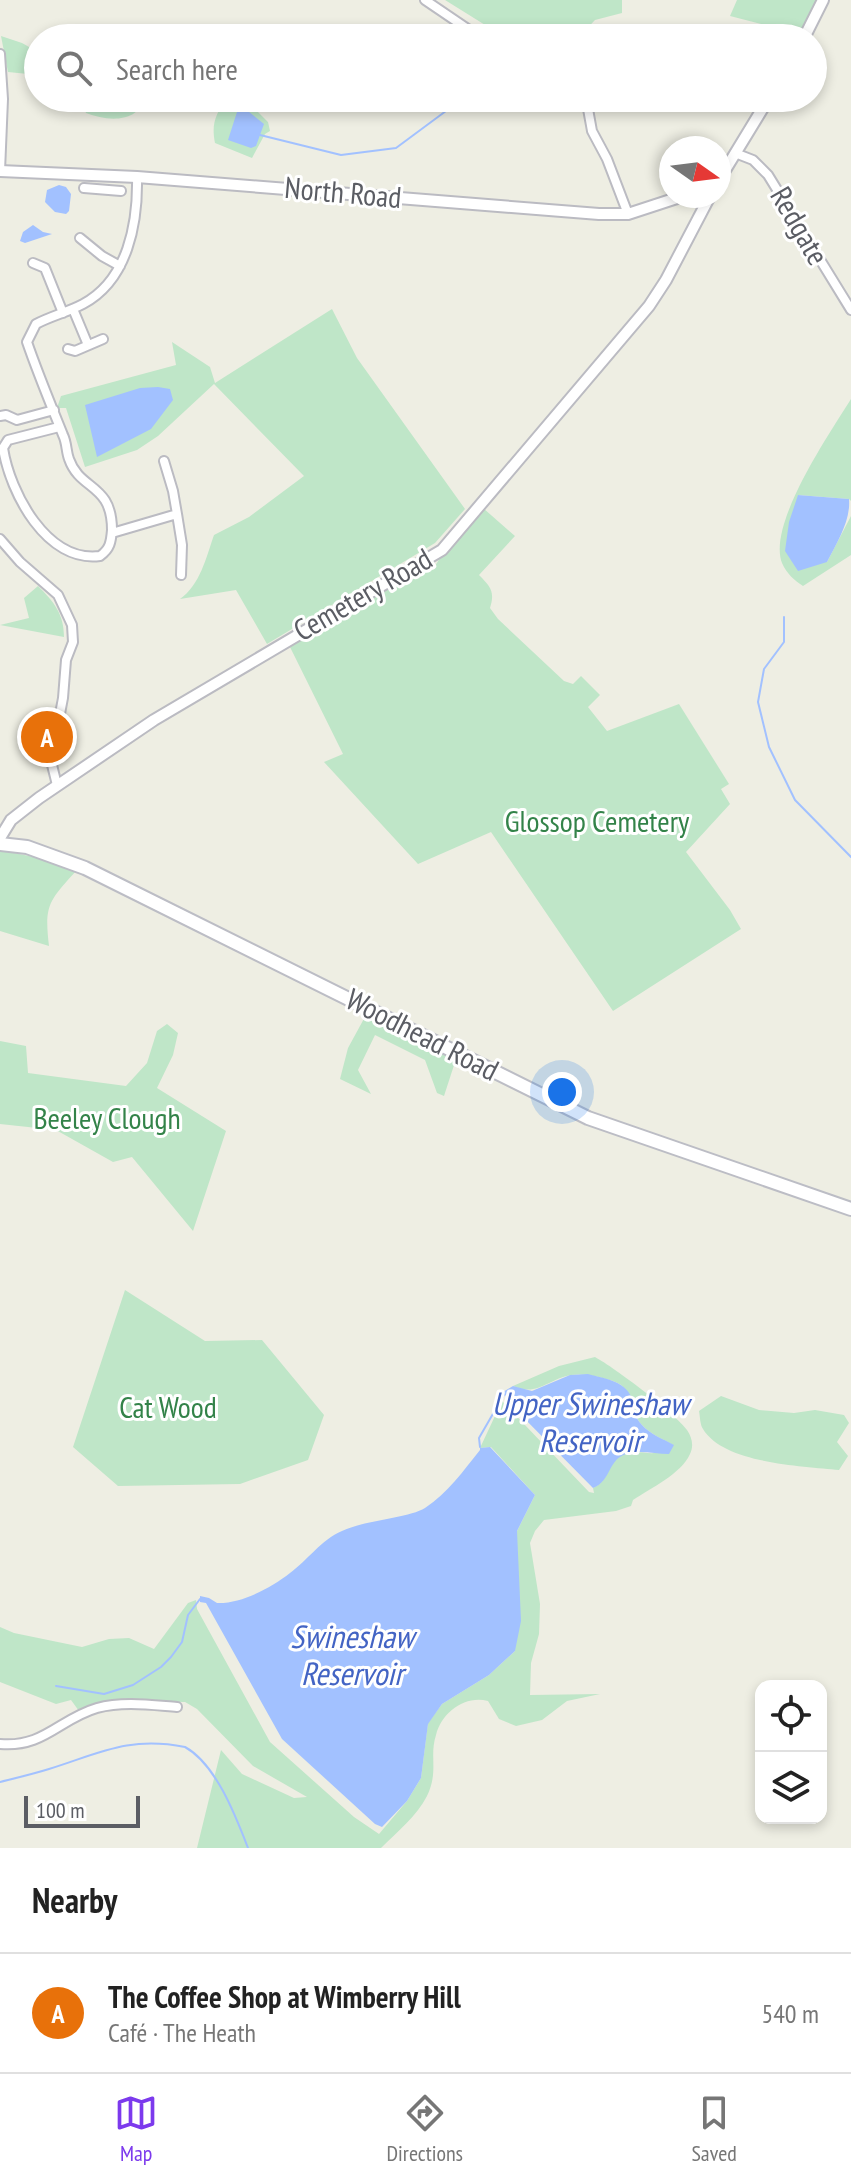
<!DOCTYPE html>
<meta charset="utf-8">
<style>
:root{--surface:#fff;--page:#f2f2f2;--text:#222;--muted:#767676;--line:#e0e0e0;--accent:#7c3aed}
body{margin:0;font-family:"PT Sans Narrow",sans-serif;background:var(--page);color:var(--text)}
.controls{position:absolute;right:24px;bottom:24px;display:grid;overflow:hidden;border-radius:16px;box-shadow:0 4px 12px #0003}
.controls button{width:72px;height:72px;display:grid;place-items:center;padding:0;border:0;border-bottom:2px solid var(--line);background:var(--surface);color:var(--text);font:40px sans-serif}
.compass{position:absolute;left:659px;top:136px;width:72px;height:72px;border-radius:50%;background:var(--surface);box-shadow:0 4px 12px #0003;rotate:104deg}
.scale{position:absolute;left:24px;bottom:20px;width:116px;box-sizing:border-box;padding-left:8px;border:4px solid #5b5d64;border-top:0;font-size:22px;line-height:28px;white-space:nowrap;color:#5b5d64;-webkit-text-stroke:6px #fff;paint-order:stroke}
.you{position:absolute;left:562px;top:1092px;width:28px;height:28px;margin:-20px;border:6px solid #fff;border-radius:50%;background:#1a73e8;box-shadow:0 0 0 12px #1a73e833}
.badge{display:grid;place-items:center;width:52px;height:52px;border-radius:50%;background:var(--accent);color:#fff;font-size:26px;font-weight:700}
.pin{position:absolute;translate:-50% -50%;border:4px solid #fff;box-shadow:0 2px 8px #0006}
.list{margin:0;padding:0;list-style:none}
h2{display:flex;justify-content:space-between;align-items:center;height:104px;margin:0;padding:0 32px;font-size:34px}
h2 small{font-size:26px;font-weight:400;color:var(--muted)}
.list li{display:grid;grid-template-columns:52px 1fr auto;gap:24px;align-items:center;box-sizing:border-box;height:120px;padding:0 32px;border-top:2px solid var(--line)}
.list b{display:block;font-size:30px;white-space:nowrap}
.list p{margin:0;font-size:26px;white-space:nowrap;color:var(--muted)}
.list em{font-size:26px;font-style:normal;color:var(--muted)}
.icon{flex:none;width:44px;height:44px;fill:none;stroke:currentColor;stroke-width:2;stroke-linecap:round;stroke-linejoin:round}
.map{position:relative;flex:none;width:851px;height:1848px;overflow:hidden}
.search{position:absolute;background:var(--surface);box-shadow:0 4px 12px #0003;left:24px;right:24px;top:24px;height:88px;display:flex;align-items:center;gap:20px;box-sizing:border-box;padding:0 28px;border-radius:44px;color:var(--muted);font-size:30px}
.sheet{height:224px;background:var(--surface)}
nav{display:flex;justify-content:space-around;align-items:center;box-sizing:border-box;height:112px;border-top:2px solid var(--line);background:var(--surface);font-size:22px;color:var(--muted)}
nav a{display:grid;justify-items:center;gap:4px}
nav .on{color:var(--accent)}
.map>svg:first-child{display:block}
.green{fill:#bfe6c8}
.water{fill:#a2c1ff}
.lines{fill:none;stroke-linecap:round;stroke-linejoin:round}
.stream{stroke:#a2c1ff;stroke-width:2}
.minor-casing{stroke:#bbbbc2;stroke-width:12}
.tertiary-casing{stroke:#bbbbc2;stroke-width:14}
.secondary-casing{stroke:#bcbdc5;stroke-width:16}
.minor{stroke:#fff;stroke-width:8}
.tertiary{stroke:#fff;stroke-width:10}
.secondary{stroke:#fff;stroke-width:12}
.labels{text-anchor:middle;stroke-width:6;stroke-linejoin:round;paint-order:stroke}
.street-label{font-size:30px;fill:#5b5d64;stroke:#fff}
.park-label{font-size:30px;fill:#338349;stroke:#fff}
.water-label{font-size:32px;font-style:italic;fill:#4364c4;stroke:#fff}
</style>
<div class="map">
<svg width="851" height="1848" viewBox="0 0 851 1848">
<rect width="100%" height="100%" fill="#eeeee3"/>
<path class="green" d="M445,0H622V13L595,20L578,38H506Z
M737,0H816L799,34L730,16Z
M1,36L22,43L38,52V75L8,72Z
M81,98H103L112,110L146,98C136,124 107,121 86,113Z
M227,98H244L268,122L270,131L265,134L252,158L215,143C211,123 216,114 227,98Z
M332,309L357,358L465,509L435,543L267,644L236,590L180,599C200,585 206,558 214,535L249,517L304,476L214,384L158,436L137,450L85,467L66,408H57L61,396L176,365L172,342L210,367L215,383Z
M851,399V501L849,499L798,495L827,562L851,516V555L803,586C794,580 787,574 782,563C767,524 830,433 851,399Z
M483,508L515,536L479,575C491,587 495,592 490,608L498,619L564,681L573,684L581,676L600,695L588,707L607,731L679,704L729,784L721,789L730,804L686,852L730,910L741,929L613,1011L491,832L418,864L324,762L343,754L290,647L424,563L435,566L440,558Z
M38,586C54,602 64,614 64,637L0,625L29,618L24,598Z
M0,850L53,861L76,871C49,901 44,905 49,946L0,931Z
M366,1015L456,1059L444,1096L437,1093L425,1060L375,1035L358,1070L371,1094L340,1079L348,1048Z
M167,1024L178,1033L173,1055L157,1088L226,1131L193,1231L132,1157L113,1162L56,1130L0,1124V1041L26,1046L28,1073L126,1086L147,1063L157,1031Z
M125,1290L205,1341L262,1340L324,1415L308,1460L240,1484L118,1486L73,1447Z
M595,1357C615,1368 675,1413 687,1430C692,1437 694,1446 690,1454C681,1474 651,1488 633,1500L631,1506L616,1511L544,1520L535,1531L530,1543L540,1604L539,1634L531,1663L530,1695L600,1694L567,1701L542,1720L516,1726L499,1719L488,1701C465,1695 442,1712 436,1735C429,1757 439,1771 427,1796C417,1816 397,1832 381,1848H197L221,1750L242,1774L294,1798L307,1797L253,1766L197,1709L185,1702L114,1701L79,1711L71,1700L56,1704L0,1682V1627L14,1633L82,1647L109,1639L129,1638L154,1649L188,1603L196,1600L197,1609L270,1742L354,1817L379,1834L407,1801L421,1778L428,1723L442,1704L489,1675L515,1651L517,1531L535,1495L491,1447L480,1448L502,1401L589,1492L594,1493L593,1488C610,1481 606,1463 622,1455C633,1449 644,1454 655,1453C661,1453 668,1448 673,1445C663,1439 650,1434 642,1425C628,1410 636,1389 613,1381C600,1377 585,1373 571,1375C548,1379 537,1397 513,1386L559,1366Z
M721,1396L759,1410L794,1413L815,1410L844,1415L849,1423L837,1442L848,1456L839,1470C803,1466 724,1464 703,1429C700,1425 700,1416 699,1411Z"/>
<path class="water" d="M103,98H141V99L128,109L112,110Z
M244,108L264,124L256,146L251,148L228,140L237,112Z
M59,185L66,187L71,194L69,211L66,214L55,212L45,202L47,190Z
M33,225L43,232L52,234L25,243L20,241L23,232Z
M158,387L170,389L173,400L151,429L97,457L85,405L140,388Z
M798,495L849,499C851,520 837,543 827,562L798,571L785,551L789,522Z
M588,1374C606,1379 628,1381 633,1402C635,1411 635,1418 642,1425C650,1434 663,1439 674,1445L669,1454C656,1454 642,1450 629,1453C607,1458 612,1481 593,1488L515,1409L503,1392L513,1386L532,1391L570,1375Z
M490,1447L535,1495L517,1531L521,1621L515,1651L489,1675L442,1704L428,1724L421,1778L407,1801L382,1827L375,1824L282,1739L206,1603L200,1602V1596L209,1598L217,1603C241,1604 271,1588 290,1573C308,1560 321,1540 342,1531C365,1520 409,1518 425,1508C448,1493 463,1471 480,1450V1448Z"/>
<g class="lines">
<path class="stream" d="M260,135L341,155L396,148L450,108L455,98
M784,617V642L764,669L758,702L769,747L795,800L851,857
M480,1447L479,1438L505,1393
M56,1686L104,1694L133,1685L161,1667L171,1657L182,1642L188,1615L200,1599
M0,1782C16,1778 33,1774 49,1769C100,1753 129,1736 185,1747C216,1764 236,1817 248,1848"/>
<g class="minor-casing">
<path id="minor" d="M425,0L481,38
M0,54L3,99L0,171
M586,98L592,131L607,159L628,214
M735,153L753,160L768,175L851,310
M84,188L121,191
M80,238L102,256L120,266
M33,263L45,268L63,313
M73,309L88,345
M68,349L75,351L103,339
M0,416L6,415L17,420L54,410
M59,427L8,440L3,448C10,493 47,563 100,556C110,549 111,542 112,530C112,483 80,491 69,459C66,451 67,443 63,435C51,405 38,374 27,342L36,324C51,316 68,312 83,304C128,280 138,223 137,177
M177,514L182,545L181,575
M112,533L177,514L173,491L164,461
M0,539L20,562L58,595L72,625L73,642L66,660L63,698L51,761L57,785
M0,1744C44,1748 59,1719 97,1708C123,1701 151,1705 177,1707"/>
</g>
<g class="tertiary-casing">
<path id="tertiary" d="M804,38L823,0
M0,171L137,177L599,214H628L683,196
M719,180L769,98
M0,838L11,820L39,798L154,720L442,550L649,306L666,280L710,196"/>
</g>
<g class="secondary-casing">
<path id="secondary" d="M0,844L27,847L85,868L588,1118L851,1209"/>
</g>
<use href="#minor" class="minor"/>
<use href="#tertiary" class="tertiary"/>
<use href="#secondary" class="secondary"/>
</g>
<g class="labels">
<g class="street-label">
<text transform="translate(343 193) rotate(5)" y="10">North Road</text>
<text transform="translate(799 226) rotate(60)" y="10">Redgate</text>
<text transform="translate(363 595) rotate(-30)" y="10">Cemetery Road</text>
<text transform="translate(422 1035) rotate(27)" y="10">Woodhead Road</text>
</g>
<g class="park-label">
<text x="597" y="832">Glossop Cemetery</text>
<text x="107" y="1129">Beeley Clough</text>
<text x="168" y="1418">Cat Wood</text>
</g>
<g class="water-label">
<text x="590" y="1415">Upper Swineshaw<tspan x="590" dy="37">Reservoir</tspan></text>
<text x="352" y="1648">Swineshaw<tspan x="352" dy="37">Reservoir</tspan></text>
</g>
</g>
</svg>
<div class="controls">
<button><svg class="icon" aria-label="locate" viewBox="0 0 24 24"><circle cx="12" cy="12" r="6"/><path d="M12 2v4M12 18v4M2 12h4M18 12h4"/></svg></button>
<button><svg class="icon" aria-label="layers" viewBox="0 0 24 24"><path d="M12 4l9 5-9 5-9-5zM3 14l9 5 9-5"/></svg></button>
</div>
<svg class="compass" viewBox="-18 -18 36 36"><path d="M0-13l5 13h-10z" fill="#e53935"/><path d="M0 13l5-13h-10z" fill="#767676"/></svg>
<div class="scale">100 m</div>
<div class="you"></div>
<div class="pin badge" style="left:47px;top:737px;background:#e8710a">A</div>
<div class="search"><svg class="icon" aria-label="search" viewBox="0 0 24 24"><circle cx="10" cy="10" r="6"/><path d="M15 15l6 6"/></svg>Search here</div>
</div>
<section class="sheet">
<h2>Nearby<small></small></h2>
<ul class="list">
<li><span class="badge" style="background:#e8710a">A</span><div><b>The Coffee Shop at Wimberry Hill</b><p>Café · The Heath</p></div><em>540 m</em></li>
</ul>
</section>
<nav>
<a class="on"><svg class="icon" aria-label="map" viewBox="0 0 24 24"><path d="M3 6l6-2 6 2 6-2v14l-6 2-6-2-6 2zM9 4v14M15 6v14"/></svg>Map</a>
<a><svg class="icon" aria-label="directions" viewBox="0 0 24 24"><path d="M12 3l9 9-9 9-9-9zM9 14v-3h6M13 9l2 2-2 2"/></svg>Directions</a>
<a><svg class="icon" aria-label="saved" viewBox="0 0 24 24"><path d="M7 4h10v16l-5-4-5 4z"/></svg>Saved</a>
</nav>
